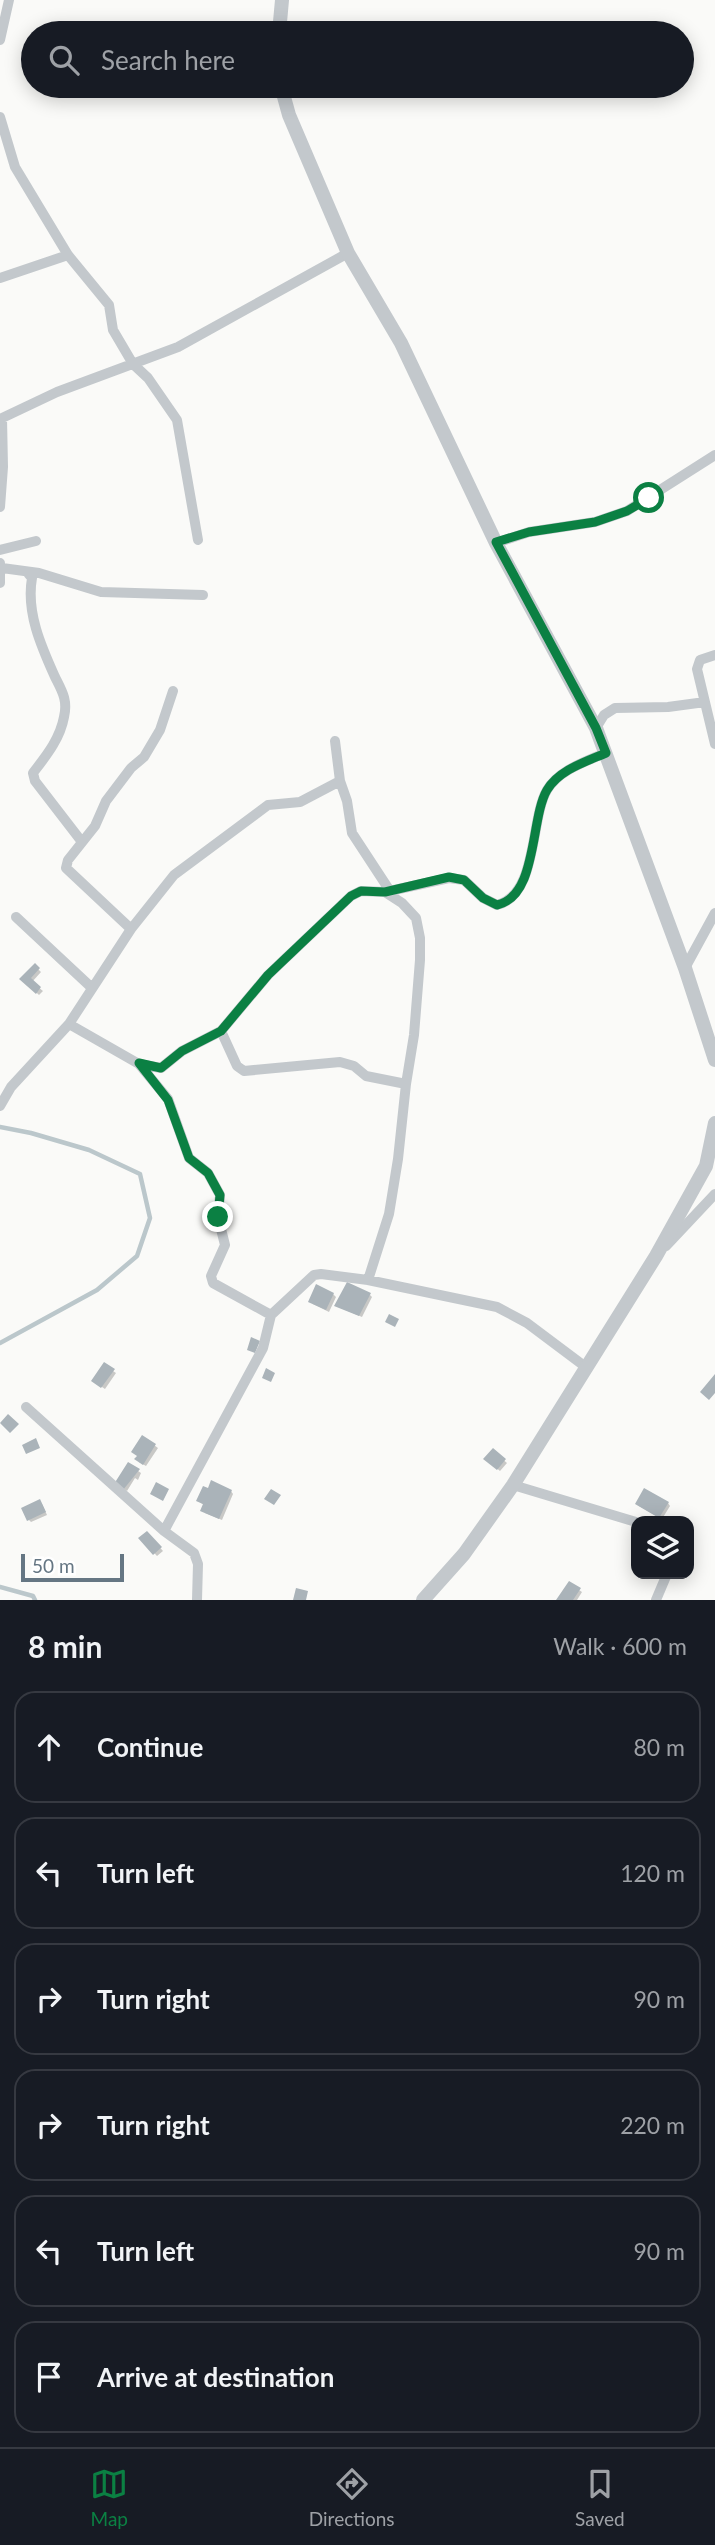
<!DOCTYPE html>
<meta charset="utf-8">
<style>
:root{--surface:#171b24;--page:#20242c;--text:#f1f3f6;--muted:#9ea1a6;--line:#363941;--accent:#0b8043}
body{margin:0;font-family:Lato,sans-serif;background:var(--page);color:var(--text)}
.controls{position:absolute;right:21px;bottom:21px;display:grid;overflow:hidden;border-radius:14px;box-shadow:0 4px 18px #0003}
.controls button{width:63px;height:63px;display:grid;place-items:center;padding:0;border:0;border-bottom:2px solid var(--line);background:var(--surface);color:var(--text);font:35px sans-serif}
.scale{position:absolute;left:21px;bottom:18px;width:103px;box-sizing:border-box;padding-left:7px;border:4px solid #657683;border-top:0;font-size:19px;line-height:24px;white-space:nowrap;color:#657683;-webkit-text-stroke:5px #fff;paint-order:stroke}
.stop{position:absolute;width:21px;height:21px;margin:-16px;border:5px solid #0b8043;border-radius:50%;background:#fff}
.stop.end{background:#0b8043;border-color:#fff;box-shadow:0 2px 7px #0008}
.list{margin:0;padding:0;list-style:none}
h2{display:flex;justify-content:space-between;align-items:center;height:91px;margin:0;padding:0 28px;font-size:30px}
h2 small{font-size:23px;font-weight:400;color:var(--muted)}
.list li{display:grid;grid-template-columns:46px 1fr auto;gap:21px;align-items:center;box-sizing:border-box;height:112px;margin:0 14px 14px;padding:0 14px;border:2px solid var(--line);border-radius:21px}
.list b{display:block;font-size:26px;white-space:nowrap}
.list em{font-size:23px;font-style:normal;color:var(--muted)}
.icon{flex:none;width:38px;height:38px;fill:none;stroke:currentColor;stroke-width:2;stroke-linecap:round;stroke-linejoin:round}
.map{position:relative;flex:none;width:715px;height:1600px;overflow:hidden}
.search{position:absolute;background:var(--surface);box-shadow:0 4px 18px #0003;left:21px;right:21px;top:21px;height:77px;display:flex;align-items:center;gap:18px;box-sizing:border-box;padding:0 24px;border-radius:38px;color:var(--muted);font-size:26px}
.sheet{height:847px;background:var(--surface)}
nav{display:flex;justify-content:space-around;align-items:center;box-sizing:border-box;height:98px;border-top:2px solid var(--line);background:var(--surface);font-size:19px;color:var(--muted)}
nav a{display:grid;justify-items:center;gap:4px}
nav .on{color:var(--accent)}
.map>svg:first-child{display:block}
.shadow{fill:#0003}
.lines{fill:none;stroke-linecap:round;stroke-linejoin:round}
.stream{stroke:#bbc7cb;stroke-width:4.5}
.building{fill:#aab3b9}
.minor{stroke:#c3c8cc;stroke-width:10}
.tertiary{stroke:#c3c8cc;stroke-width:14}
.route{stroke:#0b8043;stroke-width:9}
</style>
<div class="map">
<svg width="715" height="1600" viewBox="0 0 715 1600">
<rect width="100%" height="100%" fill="#fafaf8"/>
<path class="shadow" d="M35,966L41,972L32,982L43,991L39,995L22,979Z
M333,1294L336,1297L329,1312L313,1304Z
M370,1295L372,1297L362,1317L336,1306Z
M113,1371L116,1373L105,1389L96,1383Z
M143,1437L158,1448L146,1466L139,1462Z
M493,1451L507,1463L500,1471L486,1459Z
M128,1464L141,1473L138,1480L135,1478L127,1491L119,1486Z
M231,1491L233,1494L222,1520L205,1513L204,1505L198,1501Z
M668,1503L670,1506L662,1519L639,1506Z
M42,1504L47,1515L31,1522L29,1520Z
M147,1533L163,1551L157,1556L141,1539Z
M579,1590L582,1592L577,1600H558Z"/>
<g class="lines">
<path class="stream" d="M0,1127L31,1133L89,1150L140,1174L150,1218L137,1256L97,1290L0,1343
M0,1587L33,1596L35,1600"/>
</g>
<path class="building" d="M35,963L40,968L31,978L41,987L36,994L19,979Z
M347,1282L371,1293L359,1316L334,1306Z
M316,1284L334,1293L326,1310L308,1302Z
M389,1314L399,1319L395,1327L385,1322Z
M251,1337L260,1341L255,1353L247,1350Z
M104,1362L115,1369L101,1388L91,1381Z
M266,1368L275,1373L271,1382L262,1378Z
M715,1374V1393L709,1400L700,1392Z
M8,1414L19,1424L10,1433L0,1423Z
M142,1435L156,1444L143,1465L134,1459L137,1456L131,1452Z
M36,1438L40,1448L26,1454L22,1445Z
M493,1448L506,1459L497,1470L483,1459Z
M128,1462L140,1469L123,1490L114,1484Z
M211,1480L232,1490L219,1519L200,1511L203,1504L196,1501L203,1486L208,1488Z
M156,1482L169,1489L163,1501L150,1494Z
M644,1488L669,1502L659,1518L635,1504Z
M271,1489L281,1495L274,1505L264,1499Z
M40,1499L46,1512L27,1521L21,1508Z
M147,1531L162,1547L153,1555L138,1538Z
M569,1581L581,1588L573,1600H556Z
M296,1588L308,1591L306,1600H293Z"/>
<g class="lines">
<path class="minor" d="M0,40L9,0
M0,117L15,167L68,255L109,305L113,330L133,364L148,378L177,420L198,540
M0,278L68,255
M0,419L57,392L178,347L348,253
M0,507L3,467L2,418
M496,543L529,532L595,522L627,511L715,455
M0,550L36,541
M0,563V583
M2,568L39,573L101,592L203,595
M27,572L32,578C26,612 41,646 55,677C62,691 68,700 64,717C60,739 46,756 33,773L35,781L82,842
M715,655L700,660L697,669L715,744
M596,728L604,715L615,708L668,707L705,702
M335,741L340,781L347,801L352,833L390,891
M16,917L92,988
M131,929L66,868L68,860L95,826L106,801L131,768L144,757L160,730L173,691
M685,968L715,913
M69,1024L139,1064L168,1099L189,1158L208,1173L220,1195L218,1217L225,1245L211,1276L213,1283L271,1315
M221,1031L237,1066L244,1071L340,1062L354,1066L366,1076L406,1084
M139,1064L161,1068L182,1051L221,1031L268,975L351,896L361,891L385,892L449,878L464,880L483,898L497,905C538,895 530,819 547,790C559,770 585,762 605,753
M0,1106L11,1087L69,1024L131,929L174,875L268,805L300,802L340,781
M666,1246L715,1194
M368,1280L389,1214L398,1159L406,1084L414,1035L420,960V938L416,918L402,903L385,892
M26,1407L164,1531L194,1553L198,1564L197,1600
M513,1485L636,1522
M164,1531L263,1348L271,1315L314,1275L321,1274L368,1280L497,1307L527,1323L587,1368
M656,1600L667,1574"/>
<path class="tertiary" d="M279,33L282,0
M281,86L289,115L348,253L401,343L496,543L596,728L685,968L715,1060
M423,1600L464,1554L513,1485L656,1256L706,1166L715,1123"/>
</g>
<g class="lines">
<path class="route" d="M218,1217L220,1195L208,1173L189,1158L168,1100L139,1063L161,1068L182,1051L221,1031L268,975L351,896L361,891L385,892L449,877L464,880L483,898L497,905C538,896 530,819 547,790C559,770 585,762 606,753L596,728L496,542L529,532L595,522L627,511L649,498"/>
</g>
</svg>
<div class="controls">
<button><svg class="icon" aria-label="layers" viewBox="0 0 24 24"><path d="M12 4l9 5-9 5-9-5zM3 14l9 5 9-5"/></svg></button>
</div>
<div class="scale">50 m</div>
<div class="stop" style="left:649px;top:498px"></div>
<div class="stop end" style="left:218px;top:1217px"></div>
<div class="search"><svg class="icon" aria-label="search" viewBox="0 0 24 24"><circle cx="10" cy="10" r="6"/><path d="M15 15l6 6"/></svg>Search here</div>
</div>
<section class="sheet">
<h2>8 min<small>Walk · 600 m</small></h2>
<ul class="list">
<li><svg class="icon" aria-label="ahead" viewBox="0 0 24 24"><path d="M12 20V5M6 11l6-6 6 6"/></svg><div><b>Continue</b></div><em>80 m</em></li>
<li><svg class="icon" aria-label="left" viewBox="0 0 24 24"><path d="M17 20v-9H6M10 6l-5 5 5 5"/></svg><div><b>Turn left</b></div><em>120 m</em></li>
<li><svg class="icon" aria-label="right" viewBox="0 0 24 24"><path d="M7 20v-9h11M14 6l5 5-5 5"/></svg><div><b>Turn right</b></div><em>90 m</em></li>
<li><svg class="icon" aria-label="right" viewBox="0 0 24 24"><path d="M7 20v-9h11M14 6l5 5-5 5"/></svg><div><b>Turn right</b></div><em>220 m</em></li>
<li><svg class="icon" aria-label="left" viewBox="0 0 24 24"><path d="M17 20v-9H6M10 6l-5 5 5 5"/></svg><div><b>Turn left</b></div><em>90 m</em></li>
<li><svg class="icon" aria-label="arrive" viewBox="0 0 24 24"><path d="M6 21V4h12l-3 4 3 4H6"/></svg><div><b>Arrive at destination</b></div></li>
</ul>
</section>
<nav>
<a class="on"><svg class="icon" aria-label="map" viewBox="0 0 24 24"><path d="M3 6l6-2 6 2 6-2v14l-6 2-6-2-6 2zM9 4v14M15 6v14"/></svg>Map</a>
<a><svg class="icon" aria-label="directions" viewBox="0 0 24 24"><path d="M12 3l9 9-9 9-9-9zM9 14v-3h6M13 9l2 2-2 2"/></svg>Directions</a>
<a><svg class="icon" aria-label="saved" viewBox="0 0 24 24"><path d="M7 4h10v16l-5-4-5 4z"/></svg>Saved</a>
</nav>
